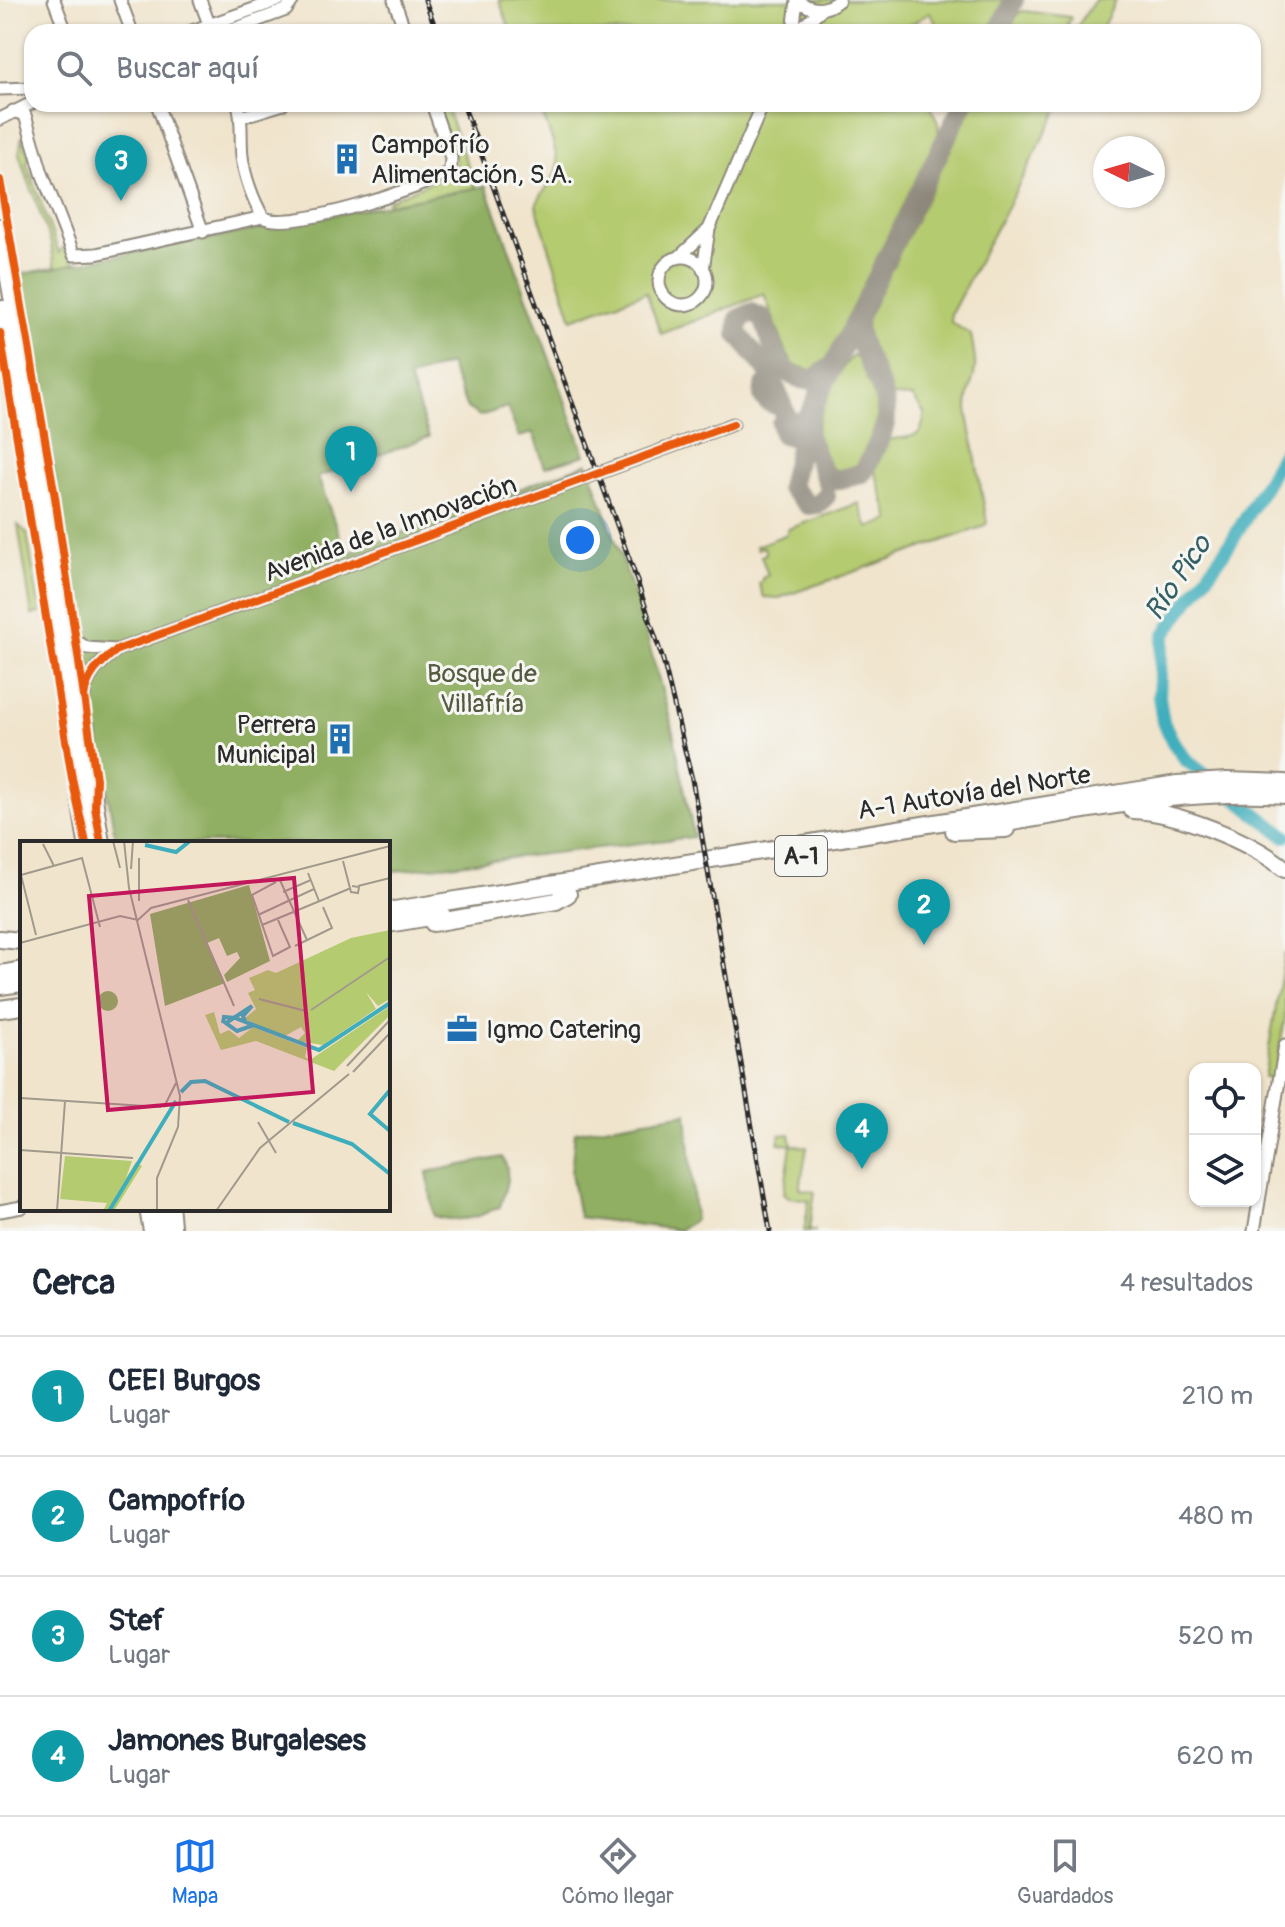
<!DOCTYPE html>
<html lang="es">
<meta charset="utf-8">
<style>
:root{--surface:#fff;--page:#f6f6f7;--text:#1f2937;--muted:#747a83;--line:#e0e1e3;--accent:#1a73e8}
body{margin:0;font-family:Pangolin,sans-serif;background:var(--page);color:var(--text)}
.controls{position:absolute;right:24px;bottom:24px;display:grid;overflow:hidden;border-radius:16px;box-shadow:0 2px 6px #0004}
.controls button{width:72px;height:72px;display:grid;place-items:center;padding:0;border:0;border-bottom:2px solid var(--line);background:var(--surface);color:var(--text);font:40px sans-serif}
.compass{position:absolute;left:1093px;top:136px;width:72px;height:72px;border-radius:50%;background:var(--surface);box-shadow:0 2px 6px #0004;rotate:275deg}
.you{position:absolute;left:580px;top:540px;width:28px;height:28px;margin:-20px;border:6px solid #fff;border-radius:50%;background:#1a73e8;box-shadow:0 0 0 12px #1a73e833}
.badge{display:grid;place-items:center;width:52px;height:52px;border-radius:50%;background:var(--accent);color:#fff;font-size:26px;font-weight:700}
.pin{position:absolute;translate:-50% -66px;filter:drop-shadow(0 2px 4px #0008)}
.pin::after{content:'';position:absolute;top:42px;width:28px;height:24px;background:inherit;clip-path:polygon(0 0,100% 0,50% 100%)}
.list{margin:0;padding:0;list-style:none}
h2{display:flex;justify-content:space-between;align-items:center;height:104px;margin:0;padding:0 32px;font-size:34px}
h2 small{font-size:26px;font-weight:400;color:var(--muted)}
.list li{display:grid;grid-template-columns:52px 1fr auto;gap:24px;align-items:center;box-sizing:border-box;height:120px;padding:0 32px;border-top:2px solid var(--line)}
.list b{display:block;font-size:30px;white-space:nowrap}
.list p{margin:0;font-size:26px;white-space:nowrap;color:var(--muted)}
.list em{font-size:26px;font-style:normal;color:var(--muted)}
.icon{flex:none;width:44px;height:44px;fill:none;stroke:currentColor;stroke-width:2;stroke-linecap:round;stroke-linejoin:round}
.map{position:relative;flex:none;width:1285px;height:1231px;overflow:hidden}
.search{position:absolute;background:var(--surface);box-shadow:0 2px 6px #0004;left:24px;right:24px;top:24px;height:88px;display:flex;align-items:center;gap:20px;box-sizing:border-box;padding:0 28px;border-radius:24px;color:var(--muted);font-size:30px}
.sheet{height:584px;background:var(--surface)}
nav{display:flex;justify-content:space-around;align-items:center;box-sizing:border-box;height:112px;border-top:2px solid var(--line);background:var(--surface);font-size:22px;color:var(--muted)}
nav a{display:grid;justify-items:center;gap:4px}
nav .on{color:var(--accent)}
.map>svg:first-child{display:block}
.green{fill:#b5cb70;stroke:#707b4e;stroke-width:2}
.forest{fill:#90af62;stroke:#5e6d46;stroke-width:2}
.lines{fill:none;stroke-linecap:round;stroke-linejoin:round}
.river{stroke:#3faebc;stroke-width:14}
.taxiway{stroke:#8e887c;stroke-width:20}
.minor-casing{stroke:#8e887c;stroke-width:15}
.highway-casing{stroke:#8e887c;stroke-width:20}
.minor{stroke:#fff;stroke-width:11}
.highway{stroke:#fff;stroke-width:16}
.rail-casing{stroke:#2b2b2b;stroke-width:5}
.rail{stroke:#f6f6f2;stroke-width:2;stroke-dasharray:6;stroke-linecap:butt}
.cycleway-casing{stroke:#f6f6f2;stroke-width:13}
.cycleway{stroke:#e8590c;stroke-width:8}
.labels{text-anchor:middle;stroke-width:6;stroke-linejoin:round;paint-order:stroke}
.shield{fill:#f6f6f2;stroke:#686867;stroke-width:2}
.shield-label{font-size:24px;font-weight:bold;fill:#2b2b2b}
.poi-label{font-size:26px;fill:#2b2b2b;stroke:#f6f6f2;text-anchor:start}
.street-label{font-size:26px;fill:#2b2b2b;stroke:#f6f6f2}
.park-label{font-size:26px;fill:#545b40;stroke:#f6f6f2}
.water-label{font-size:28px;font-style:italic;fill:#335f65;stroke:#f6f6f2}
.inset-river{fill:none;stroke:#3faebc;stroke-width:4}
.inset-road{fill:none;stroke:#a19a8c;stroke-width:2}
.view{fill:#c2185b;fill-opacity:0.15;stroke:#c2185b;stroke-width:4}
.inset-edge{fill:none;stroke:#2b2b2b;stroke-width:4}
</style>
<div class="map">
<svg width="1285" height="1231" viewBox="0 0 1285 1231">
<rect width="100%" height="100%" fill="#f6f6f2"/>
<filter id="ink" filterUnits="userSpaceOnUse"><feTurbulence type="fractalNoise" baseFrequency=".0125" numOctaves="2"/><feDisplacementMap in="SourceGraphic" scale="16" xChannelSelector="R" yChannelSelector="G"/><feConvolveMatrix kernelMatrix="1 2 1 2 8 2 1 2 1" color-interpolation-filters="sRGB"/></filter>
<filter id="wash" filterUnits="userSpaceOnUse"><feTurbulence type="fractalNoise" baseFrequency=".006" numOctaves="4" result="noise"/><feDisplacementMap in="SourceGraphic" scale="32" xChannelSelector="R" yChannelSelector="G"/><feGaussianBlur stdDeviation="1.8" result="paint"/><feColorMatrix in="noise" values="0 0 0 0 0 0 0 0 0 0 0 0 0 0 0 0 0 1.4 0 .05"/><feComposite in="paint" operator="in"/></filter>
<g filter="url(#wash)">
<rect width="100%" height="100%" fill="#f0e4cc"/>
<path class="green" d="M499,0H1006L990,32H941L930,13L896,32H511Z
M1095,0H1116L1100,32H1009L1018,13L1024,11L1070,17L1071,19L1067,25L1074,31Z
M436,104H445L476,188L388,204L387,201L455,171V157Z
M538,104H930L938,123L939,134L826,361L812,371L794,365L787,354L764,294L661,334L646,292L572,319L536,206C540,193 551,185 556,172C562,158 544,119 538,104Z
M973,104H1061L951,314V322L971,335C973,346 976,358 975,369C973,383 967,394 967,409L987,523L982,527L779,598L764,597L759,584L762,581V578L768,575L761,556L766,554L764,547L757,549L756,546L787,534L788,529L859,503L868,528L890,520L874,468L888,440C908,435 924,443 924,413L913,397L893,396L888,392L865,329L866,320Z
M22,136L29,157L27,163L59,253L64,247L72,261L79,263L55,268L51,244L19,154Z
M853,356L862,360L880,415L860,464L839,472L829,466C825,457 819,446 817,436C814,419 840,367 853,356Z
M18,525L27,533L40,613L32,615Z
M1285,953V1017L1275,1075L1271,1078L1264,1077Z
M790,1134L792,1145L807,1147L800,1189L815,1192L809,1229L816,1231H804L809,1200L789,1197L784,1193L791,1145L778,1143L780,1135Z"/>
<path class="forest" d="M486,186L585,455L545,467L533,433L519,437L507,407L480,416L467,408L449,364L409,378L429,437L318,477L346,554L588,463L637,602L672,726L694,837L388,872V843H118L114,831L21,274Z
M687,1113L695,1220L679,1230L579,1217L571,1173L575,1132Z
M502,1157C513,1172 504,1191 500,1207C489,1210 484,1215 475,1217C463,1220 446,1220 434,1216L427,1172Z"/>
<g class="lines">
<path class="river" d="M1285,450L1232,541L1165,634L1161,654L1159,697L1163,722L1173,742L1187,761L1285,836"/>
<path class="taxiway" d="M998,32L1014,0
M776,405L768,402L763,397L764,387L773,382L787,417L781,424L783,434L794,437L799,434L805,423
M809,415C802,422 796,425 787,418L767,370L738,334L739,319L751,313L763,318C773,344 778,382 813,380L832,366
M807,422V433L827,482L861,474L864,471C872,454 887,431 886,413C886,380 853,350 858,317
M826,496L818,504L808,505L790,487L805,423L963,104"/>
</g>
</g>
<g filter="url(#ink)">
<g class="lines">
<g class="minor-casing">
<path id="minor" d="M54,0L66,32
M120,0L132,32
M200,0L212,32
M394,0L404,28
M797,0C811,11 825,12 839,0
M189,32L279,0
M226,32L286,10L293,0
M793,32L797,0
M796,32L822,9
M0,89L32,88
M157,104L203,232
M238,104C243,121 240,138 242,156C244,175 253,200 263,217C287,233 424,188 450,171L451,158L432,104
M13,111L25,115L42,173L74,255L96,254L263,217
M241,117L283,104
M0,119L32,103
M659 281a24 24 0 1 1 48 0a24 24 0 1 1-48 0Z
M678,258L709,229
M703,270L709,229L763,104
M76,641L87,648L116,650
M84,698C86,675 100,663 117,650L733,424
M173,1209L175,1231
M0,1211L22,1207
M1254,1231L1285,1045"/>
</g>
<g class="highway-casing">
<path id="highway" d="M0,227L45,487L101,843
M3,309L87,843
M1132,810C1176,811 1251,841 1285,869
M994,825C1090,810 1187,788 1285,795
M954,831L1006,829
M388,911L1177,784L1227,781L1285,783
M433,923L556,901L568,894
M388,924L442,915
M0,939L22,941
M0,974L22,970
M0,986L22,983
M0,1009L22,1006
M148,1209L152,1231
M162,1209L166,1231"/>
</g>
<use href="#minor" class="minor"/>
<use href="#highway" class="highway"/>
<g class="rail-casing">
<path id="rail" d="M425,0L437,32
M463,104L633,569L663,660L692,779L770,1231"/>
</g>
<use href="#rail" class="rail"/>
<g class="cycleway-casing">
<path id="cycleway" d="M0,180L55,497L96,779L95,807L101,843
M0,333L72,778L86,843
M84,698C86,675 100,663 117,650L733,424"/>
</g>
<use href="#cycleway" class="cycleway"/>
</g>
</g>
<defs>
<g id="building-bare" transform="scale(2.4)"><path d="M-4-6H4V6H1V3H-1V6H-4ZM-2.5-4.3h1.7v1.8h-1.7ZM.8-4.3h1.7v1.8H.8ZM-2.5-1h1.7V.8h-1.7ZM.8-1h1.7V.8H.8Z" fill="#1f6fb2" stroke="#f6f6f2" stroke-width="2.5" paint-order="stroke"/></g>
<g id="office-bare" transform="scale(2.4)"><path d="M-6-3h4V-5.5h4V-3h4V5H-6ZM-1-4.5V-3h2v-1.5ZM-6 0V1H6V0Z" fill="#1f6fb2" stroke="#f6f6f2" stroke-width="2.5" paint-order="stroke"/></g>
</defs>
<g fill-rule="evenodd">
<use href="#building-bare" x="347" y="159"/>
<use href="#building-bare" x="340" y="739"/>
<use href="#office-bare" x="462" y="1029"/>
</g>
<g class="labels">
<rect class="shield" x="775" y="836" width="52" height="40" rx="6"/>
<g class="shield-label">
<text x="801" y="864">A-1</text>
</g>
<g class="poi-label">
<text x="371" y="153">Campofrío<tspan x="371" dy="30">Alimentación, S.A.</tspan></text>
<text x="316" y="733" text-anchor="end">Perrera<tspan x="316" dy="30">Municipal</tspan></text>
<text x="486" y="1038">Igmo Catering</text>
</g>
<g class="street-label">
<text transform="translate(390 528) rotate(-20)" y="9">Avenida de la Innovación</text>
<text transform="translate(974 792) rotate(-9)" y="9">A-1 Autovía del Norte</text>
</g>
<g class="park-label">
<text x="482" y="682">Bosque de<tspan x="482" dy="30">Villafría</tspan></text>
</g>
<g class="water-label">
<text transform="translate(1177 577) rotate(-56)" y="10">Río Pico</text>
</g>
</g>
<g transform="translate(20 841)">
<rect width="370" height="370" fill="#f0e4cc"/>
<path d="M370,89V158L358,165L346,151L356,168L303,204L277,200L285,192L281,186L265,195L224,178L236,168L228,152L235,149L229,137L248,129L256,132L331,97ZM370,165V174L314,230L236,200L201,209L185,174L194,171L200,193L209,189L219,197L233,186L287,207L285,216L290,219ZM45,315L112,320L106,337L116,321L122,325L94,370H83L87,362L40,358Z" fill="#b5cb70"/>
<path d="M229,44L250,120L207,141L204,134L220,117L217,111L207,115L199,97L187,102L205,142L145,165L130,73ZM78 160a10 10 0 1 1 20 0a10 10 0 1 1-20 0Z" fill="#90af62"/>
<path class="inset-river" d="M125,4L156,11L170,0M225,180L223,175L232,165L206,182L217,190L234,184M203,182L204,176L215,177L299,209L370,162M370,249L350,273L370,290M161,251L171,241L185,240L269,281M273,282L332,303L370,333M89,370L156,260"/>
<path class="inset-road" d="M93,0L100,27M104,0L109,47L160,255L158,286L137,337V370M23,3L34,25M119,17V60M323,20L331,51L338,52L339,46L332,45M111,28L113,0M0,30L16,94M288,32L299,60M1,34L62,17L80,86M259,37L287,99M256,41L232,54L253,115L270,106L258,79M338,45L370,37M263,51L291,39M168,59L214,165M238,74L294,48M242,84L331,47M0,102L100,75L118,79L131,67L370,5M275,105L312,87L303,66M239,158L286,170M291,169L370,116M327,225L370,179M333,231L370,192M0,257L141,266M144,266L156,242M238,281L256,312M0,309L113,317M37,370L45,260M196,370L240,307L329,233"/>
<path class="view" d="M274,37L293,251L88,269L69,55Z"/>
<rect width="370" height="370" class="inset-edge"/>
</g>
</svg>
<div class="controls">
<button><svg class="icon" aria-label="locate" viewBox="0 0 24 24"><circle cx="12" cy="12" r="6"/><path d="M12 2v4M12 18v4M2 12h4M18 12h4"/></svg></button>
<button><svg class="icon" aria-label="layers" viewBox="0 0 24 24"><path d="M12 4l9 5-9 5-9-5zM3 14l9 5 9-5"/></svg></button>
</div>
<svg class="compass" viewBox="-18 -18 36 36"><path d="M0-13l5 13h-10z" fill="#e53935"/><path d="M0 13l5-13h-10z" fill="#747a83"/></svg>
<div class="you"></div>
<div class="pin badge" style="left:351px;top:492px;background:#0f9aa8">1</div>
<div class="pin badge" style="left:924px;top:945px;background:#0f9aa8">2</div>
<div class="pin badge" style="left:121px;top:201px;background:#0f9aa8">3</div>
<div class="pin badge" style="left:862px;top:1169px;background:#0f9aa8">4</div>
<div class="search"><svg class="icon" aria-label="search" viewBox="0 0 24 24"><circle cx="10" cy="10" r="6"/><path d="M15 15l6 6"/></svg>Buscar aquí</div>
</div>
<section class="sheet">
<h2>Cerca<small>4 resultados</small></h2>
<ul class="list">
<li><span class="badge" style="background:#0f9aa8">1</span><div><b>CEEI Burgos</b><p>Lugar</p></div><em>210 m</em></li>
<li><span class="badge" style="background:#0f9aa8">2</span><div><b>Campofrío</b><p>Lugar</p></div><em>480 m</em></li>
<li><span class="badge" style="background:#0f9aa8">3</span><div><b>Stef</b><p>Lugar</p></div><em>520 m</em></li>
<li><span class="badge" style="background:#0f9aa8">4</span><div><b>Jamones Burgaleses</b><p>Lugar</p></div><em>620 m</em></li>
</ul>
</section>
<nav>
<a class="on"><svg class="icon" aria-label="map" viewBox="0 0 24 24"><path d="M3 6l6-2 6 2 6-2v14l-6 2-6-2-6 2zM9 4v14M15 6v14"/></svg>Mapa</a>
<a><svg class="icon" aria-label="directions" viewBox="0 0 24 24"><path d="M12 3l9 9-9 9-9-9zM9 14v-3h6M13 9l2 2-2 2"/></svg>Cómo llegar</a>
<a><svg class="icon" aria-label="saved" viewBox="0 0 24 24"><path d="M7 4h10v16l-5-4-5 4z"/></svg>Guardados</a>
</nav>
